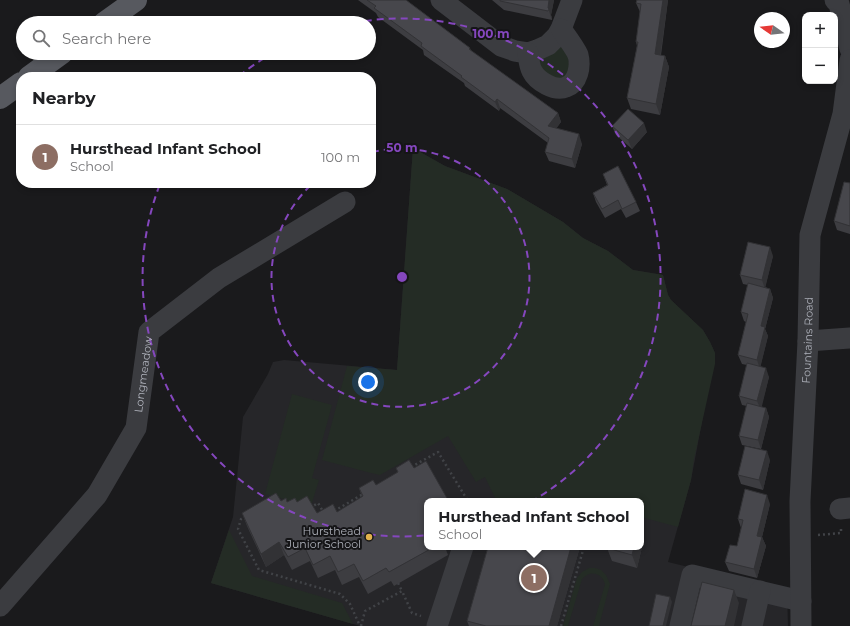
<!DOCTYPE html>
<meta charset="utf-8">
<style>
:root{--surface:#fff;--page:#f6f6f6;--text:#202124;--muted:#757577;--line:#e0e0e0;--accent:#db2777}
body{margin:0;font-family:Montserrat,sans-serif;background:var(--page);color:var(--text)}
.controls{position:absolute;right:12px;top:12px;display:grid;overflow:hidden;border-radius:8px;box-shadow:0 2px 6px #0003}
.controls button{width:36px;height:36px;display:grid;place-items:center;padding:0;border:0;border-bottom:1px solid var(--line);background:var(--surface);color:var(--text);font:20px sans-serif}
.compass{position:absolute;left:754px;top:12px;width:36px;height:36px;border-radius:50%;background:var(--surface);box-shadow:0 2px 6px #0003;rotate:284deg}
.you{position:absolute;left:368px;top:382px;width:14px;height:14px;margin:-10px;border:3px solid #fff;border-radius:50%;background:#1a73e8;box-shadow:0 0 0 6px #1a73e833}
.badge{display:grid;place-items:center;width:26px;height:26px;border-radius:50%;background:var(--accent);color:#fff;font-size:13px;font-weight:700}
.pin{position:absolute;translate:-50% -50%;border:2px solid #fff;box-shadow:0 1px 4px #0006}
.popup{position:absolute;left:424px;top:498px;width:220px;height:52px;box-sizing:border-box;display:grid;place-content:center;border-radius:8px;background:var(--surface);filter:drop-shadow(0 1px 3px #0005);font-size:13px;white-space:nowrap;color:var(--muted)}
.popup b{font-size:15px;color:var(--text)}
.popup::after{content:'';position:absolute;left:50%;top:100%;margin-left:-8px;border:8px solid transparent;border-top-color:var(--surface)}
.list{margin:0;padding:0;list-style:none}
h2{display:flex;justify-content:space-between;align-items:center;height:52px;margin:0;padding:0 16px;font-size:17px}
h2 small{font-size:13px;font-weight:400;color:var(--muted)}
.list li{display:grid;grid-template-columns:26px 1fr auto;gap:12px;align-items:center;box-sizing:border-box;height:64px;padding:0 16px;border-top:1px solid var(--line)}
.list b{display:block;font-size:15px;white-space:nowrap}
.list p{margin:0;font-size:13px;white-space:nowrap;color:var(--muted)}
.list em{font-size:13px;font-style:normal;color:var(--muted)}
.icon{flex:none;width:22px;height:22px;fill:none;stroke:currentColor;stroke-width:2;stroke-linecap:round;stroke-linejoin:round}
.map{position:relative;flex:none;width:850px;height:626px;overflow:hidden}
.search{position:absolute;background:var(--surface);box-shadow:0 2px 6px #0003;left:16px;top:16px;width:360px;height:44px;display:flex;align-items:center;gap:10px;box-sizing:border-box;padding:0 14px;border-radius:22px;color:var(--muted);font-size:15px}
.panel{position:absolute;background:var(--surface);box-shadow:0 2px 6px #0003;left:16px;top:72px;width:360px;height:116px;border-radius:16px}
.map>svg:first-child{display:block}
.built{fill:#262629;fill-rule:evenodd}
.green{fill:#242c25}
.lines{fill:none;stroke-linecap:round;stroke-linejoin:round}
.path{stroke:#414347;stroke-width:2.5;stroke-dasharray:2 3;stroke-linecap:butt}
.minor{stroke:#3b3c40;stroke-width:21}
.major{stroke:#57595f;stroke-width:22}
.wall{fill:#3d3d41}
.shaded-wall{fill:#323235}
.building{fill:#47474c;stroke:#323235}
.ring{fill:none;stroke:#8547be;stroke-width:2;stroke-dasharray:7 5}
.poi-dot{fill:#e2b14c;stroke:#151517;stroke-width:1.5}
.labels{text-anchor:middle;stroke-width:4;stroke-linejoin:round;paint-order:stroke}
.street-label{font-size:11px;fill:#aeb1ba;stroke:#151517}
.poi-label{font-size:11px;fill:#aeb1ba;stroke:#151517;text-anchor:end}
.centre{fill:#8547be;stroke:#151517;stroke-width:2}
.ring-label{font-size:12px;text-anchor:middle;font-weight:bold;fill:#8547be;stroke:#151517;stroke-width:4;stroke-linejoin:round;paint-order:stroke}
</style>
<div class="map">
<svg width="850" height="626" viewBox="0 0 850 626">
<rect width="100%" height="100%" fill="#1a1a1c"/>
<path class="built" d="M413,148L445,166L507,189L563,222L583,238L608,251L633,270L663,275L668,295L671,300L703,330L710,342L715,353L691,480L668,562L787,591L788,626H360L211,583L233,517L243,417L268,374L273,362L284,360L397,370ZM427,501H641V547H427Z"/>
<path class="green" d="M561,29L574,82L540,80L537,50Z
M413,148L445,166L507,189L563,222L583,238L608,251L633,270L663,275L668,295L671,300L703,330L710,342L715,353V364L694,459L691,480L678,527L641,517V501H494L496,500L485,477L476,482L448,436L380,475L371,473L322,460L347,366L397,370Z
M292,394L332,405L312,478L319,480L311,506L265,494Z
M229,530L252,576L342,603L353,624L211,583Z
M589,568H595L601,570L606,575L610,584L599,626H593L605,584C602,572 589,570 582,579L568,626H563L577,578L582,572Z"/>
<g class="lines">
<path class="path" d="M411,467L438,452L468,501
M310,508L318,503L324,513
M334,511L365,493
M246,516L241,519L238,529L259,570L340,594L350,604L360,626
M818,535L841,533V527
M398,583L402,591
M361,626L365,611L402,591L412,613L421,616
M561,626L584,547"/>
<g class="minor">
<path d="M441,0L501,46L515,51L528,53L537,50L548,45L557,36L561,29L572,0"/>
<path d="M835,0L839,4L850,49"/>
<path d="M528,53C529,60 529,65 532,71C537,81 555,92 566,87C578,83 581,66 578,55C575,48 566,36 561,29"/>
<path d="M808,341L850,338"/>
<path d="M840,509L850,508"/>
<path id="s1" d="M0,606L97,495L136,428L149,332L219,278L345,202"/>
<path d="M437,626L463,547"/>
<path d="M680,626L692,575L801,601"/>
<path d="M752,626L760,591"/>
<path id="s2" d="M801,626L800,501L808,341L810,235L843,114L850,60"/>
</g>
<path class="major" d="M104,23L136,0
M29,77L62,53
M0,98L21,83"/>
</g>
<path class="wall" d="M358,0H406L470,48L471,51L558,113L561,122L556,128L582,144L575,168L549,161L545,152L548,143L500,108L499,111L465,86L464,83L424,55L423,50L378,17L376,13Z
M492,0H554L551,15L552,18V20L504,10Z
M637,0H668L661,55L665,56L669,67L660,115L631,109L627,98L637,46L636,42L640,12L636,3Z
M612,126L647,132L632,149L616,135Z
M603,174L636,202L640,211L626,218L621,209L605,218L596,202L593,193L607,185Z
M850,183V234L837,230L834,221Z
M773,256L765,287L770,289L773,298L765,329L768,336L760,367L769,377L761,407L766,408L769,417L761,449L742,445L739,436L747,406L742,405L739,396L747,365L742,364L738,355L746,322L744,321L741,312L748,285L743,284L740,275Z
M409,460L427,547H445L448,555L394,586L391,581L368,594L359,577L342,585L335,570L318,578L310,561L292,570L284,555L266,567L247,526L242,513L281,501L287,502H297L317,513L337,512L362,497L359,488L376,485L398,472L396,468Z
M770,460L763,490L741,484L738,475Z
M770,504L762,537L766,546L757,578L729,571L725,562L737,546L741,528L738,519Z
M643,543L637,568L612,561L607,548Z
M488,547H580L557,626H469L467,621Z"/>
<path class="shaded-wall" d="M549,0H554L551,15L552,18V20L548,8Z
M663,0H668L659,65L655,54Z
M665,56L669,67L660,115L656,104Z
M497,99L500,108L499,111L495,102Z
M558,113L561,122L552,135L548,126Z
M644,123L647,132L632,149L628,140Z
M579,134L582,144L575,168L572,159Z
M770,247L773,256L765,289L762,280Z
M770,289L773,298L765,329L768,336L760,369L757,360L761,326Z
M766,368L769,377L761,410L757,401Z
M766,408L769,417L761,449L758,440Z
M767,451L770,460L763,490L759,480Z
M767,495L770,504L761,541L762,537L766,546L757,578L754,569L757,536Z
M641,537L643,543L637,568L632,555L634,547H641Z
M279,542L284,555L266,567L261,554Z
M571,547H580L557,626H549Z
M734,590L739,603L734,626H725Z
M670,597L672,602L666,626H663Z"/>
<path class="building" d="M367,0H406L470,48L469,49L558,113L548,126L579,134L572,159L545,152L549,138L497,99L495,102L461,77L462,76L421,46L422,43L374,8L376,6Z
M500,0H549L548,8L549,9L548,11L500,1Z
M637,0H663L655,54L665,56L656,104L627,98L638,42H636L641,4L636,3Z
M628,109L644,123L628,140L612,126Z
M618,166L636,202L622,209L618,200L602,209L593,193L608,185L603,174Z
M844,182L850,183V226L834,221Z
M748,242L770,247L762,280L740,275Z
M748,283L770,289L761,326L765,327L757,360L738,355L748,314L741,312Z
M747,363L766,368L757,401L739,396Z
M747,403L766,408L758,440L739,436Z
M745,446L767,451L759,480L738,475Z
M409,460L414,468L426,461L448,500L447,501H427V547H434L389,572L386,568L363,581L354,564L338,572L330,556L313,565L305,548L288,557L279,542L261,554L242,513L276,493L281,501L286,498L287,502L295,498L297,502L307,496L317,513L333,504L337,512L363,496L359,488L373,480L376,485L398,472L396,468Z
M745,489L767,495L757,536L762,537L754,569L725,562L730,545L737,546L743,520L738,519Z
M488,547H571L549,626H486L467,621Z
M607,547H634L632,555L607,548Z
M702,582L734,590L725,626H691Z
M656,594L670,597L663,626H649Z"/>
<g class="ring">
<path d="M372 152A129 129 0 1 1 313 183"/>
<path d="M239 76A259 259 0 0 1 271 54M353 23A259 259 0 1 1 160 184"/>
</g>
<circle class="poi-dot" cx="369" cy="537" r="4"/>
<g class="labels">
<g class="street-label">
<text dy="4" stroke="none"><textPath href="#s2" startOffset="286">Fountains Road</textPath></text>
<text dy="4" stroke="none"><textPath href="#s1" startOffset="279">Longmeadow</textPath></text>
</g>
<g class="poi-label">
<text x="361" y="535">Hursthead<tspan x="361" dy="13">Junior School</tspan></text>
</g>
</g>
<circle cx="402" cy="277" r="6" class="centre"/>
<g class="ring-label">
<text x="491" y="38">100 m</text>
<text x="402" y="152">50 m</text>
</g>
</svg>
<div class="controls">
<button>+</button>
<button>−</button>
</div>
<svg class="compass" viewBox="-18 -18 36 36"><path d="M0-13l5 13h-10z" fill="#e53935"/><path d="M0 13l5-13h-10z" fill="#757577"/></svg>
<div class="you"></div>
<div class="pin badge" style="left:534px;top:578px;background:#8d6e63">1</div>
<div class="popup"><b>Hursthead Infant School</b>School</div>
<div class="search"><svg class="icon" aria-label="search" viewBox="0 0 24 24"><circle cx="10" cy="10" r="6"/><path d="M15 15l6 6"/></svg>Search here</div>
<section class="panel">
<h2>Nearby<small></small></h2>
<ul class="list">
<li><span class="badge" style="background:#8d6e63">1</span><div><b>Hursthead Infant School</b><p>School</p></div><em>100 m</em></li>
</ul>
</section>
</div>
